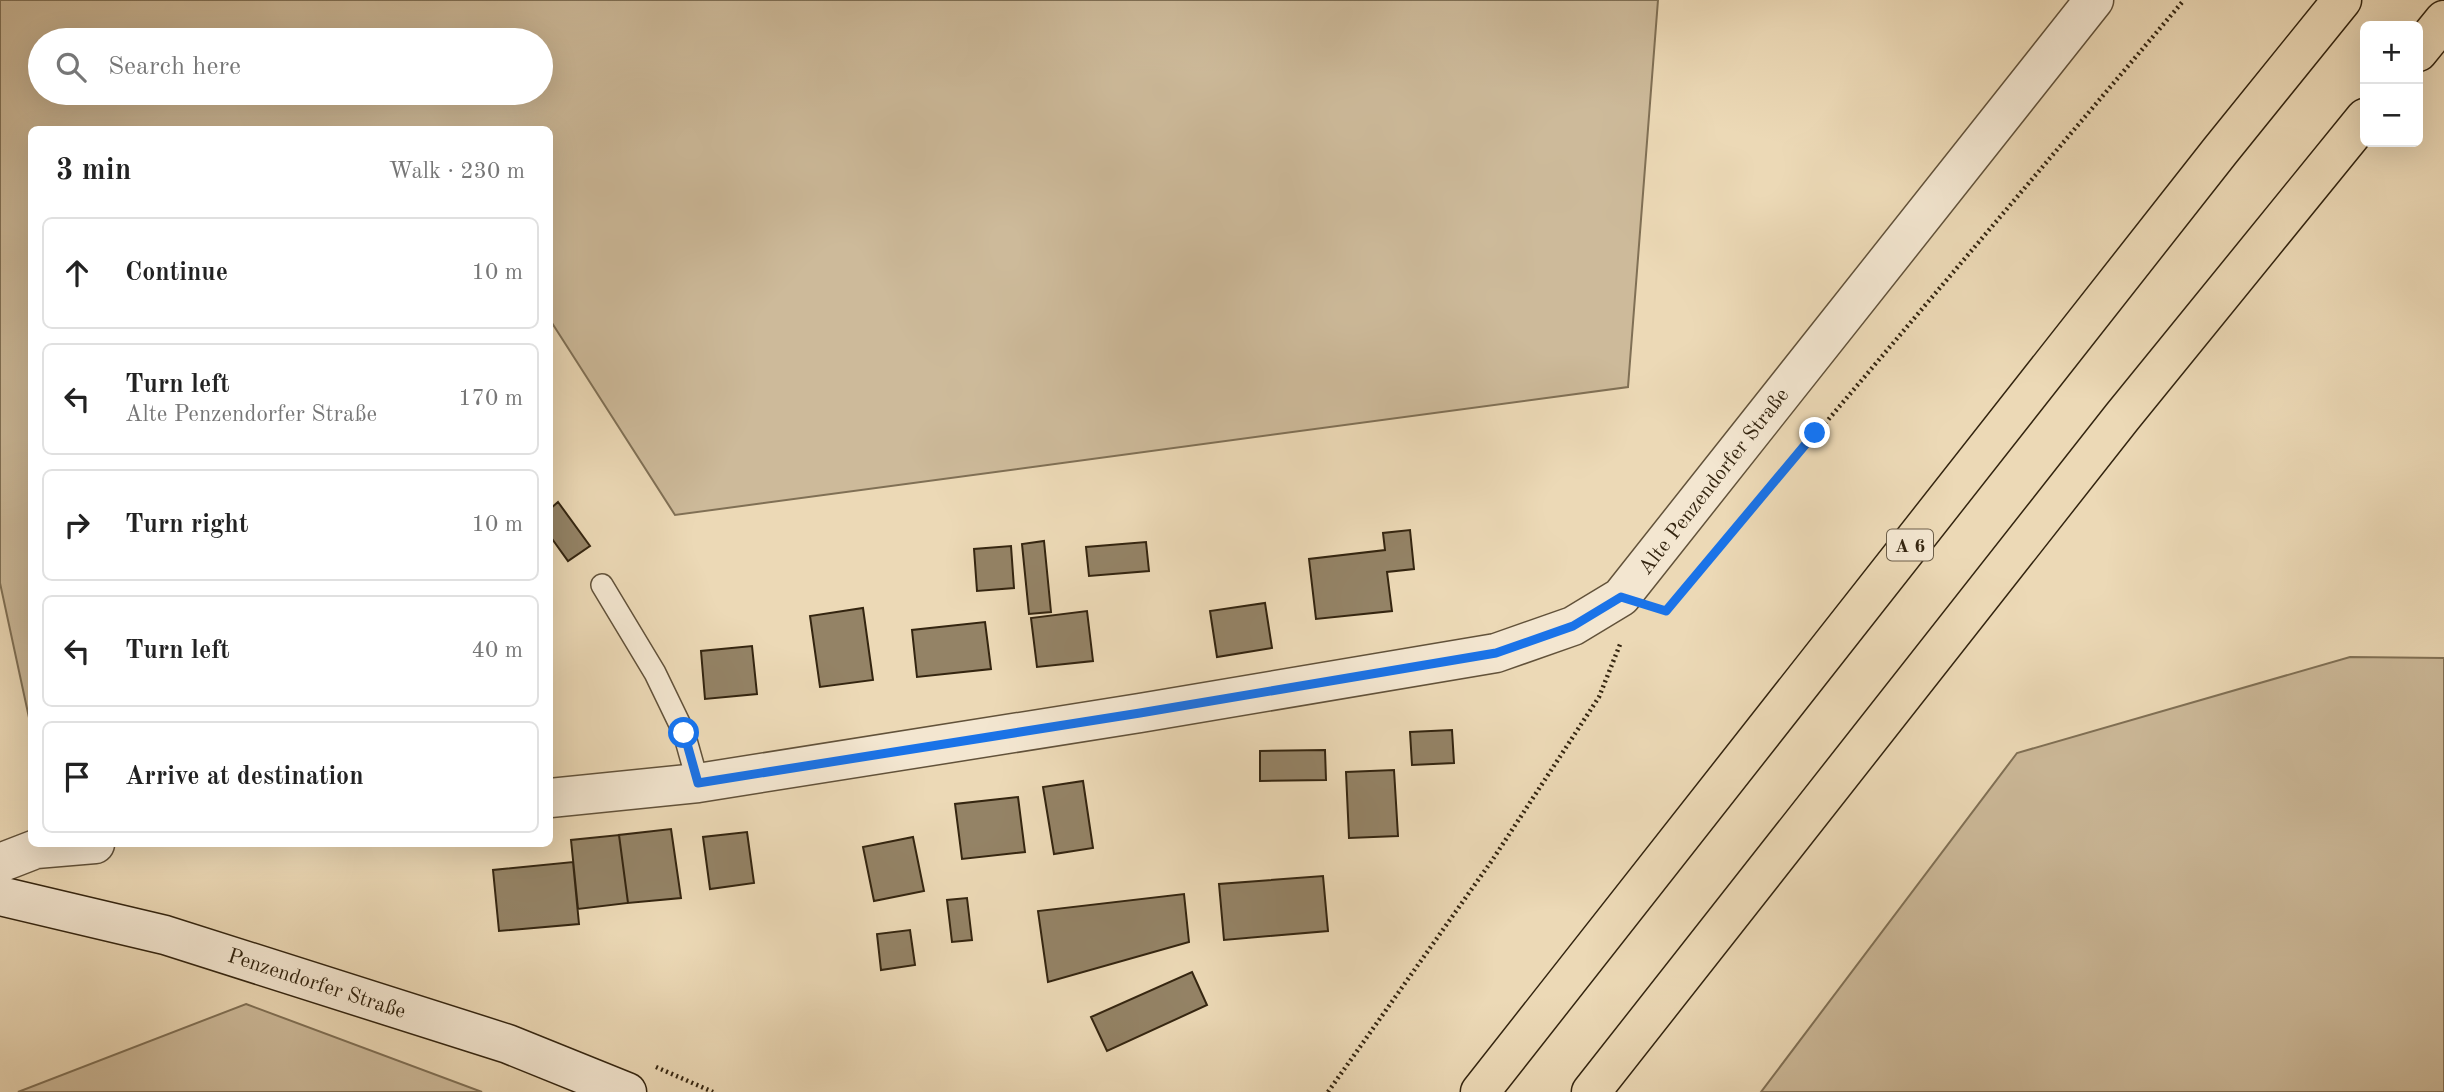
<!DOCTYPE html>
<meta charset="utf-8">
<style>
:root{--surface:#fff;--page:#f2f2f2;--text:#222;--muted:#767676;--line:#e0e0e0}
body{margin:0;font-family:"Old Standard TT",serif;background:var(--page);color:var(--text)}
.controls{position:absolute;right:21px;top:21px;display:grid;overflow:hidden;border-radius:10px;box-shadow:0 7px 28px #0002}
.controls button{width:63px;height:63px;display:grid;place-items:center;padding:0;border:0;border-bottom:2px solid var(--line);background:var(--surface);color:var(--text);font:35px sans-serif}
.stop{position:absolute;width:21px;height:21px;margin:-16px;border:5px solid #1a73e8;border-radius:50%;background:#fff}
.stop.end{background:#1a73e8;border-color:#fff;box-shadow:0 2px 7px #0008}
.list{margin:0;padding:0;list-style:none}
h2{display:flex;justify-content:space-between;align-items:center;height:91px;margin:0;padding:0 28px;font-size:30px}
h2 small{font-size:23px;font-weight:400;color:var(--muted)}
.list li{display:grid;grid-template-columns:46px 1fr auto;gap:21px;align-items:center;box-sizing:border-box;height:112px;margin:0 14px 14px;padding:0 14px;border:2px solid var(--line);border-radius:10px}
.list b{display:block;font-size:26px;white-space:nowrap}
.list p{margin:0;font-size:23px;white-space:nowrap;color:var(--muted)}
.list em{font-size:23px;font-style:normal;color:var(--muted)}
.icon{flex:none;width:38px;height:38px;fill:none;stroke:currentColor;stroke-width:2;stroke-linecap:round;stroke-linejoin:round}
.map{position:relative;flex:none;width:2444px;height:1092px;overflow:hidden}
.search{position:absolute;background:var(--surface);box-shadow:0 7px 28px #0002;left:28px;top:28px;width:525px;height:77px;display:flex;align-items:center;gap:18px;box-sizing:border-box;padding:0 24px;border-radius:38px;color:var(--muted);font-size:26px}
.panel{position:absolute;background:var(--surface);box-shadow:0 7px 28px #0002;left:28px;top:126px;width:525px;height:721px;border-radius:10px}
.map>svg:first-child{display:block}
.green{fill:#cdba9a;stroke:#807055;stroke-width:2;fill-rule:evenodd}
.building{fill:#948366;stroke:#342510;stroke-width:2}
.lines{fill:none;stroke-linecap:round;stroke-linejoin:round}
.service-casing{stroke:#62523a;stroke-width:24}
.minor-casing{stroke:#62523a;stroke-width:41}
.secondary-casing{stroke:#342510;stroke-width:41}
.motorway-casing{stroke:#342510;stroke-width:41}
.path{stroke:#342510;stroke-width:4.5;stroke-dasharray:2 3.5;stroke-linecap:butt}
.service{stroke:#f3e6d0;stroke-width:21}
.minor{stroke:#f3e6d0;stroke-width:38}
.secondary{stroke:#f3e6d0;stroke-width:38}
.motorway{stroke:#ecd9b6;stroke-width:38}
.route{stroke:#1a73e8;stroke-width:9}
.labels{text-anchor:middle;stroke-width:5;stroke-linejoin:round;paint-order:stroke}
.shield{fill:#f3e6d0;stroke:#6d5f4a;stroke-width:2}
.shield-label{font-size:19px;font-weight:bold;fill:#342510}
.street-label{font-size:21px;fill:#342510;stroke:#f3e6d0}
</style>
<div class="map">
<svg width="2444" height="1092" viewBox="0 0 2444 1092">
<rect width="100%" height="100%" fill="#ecd9b6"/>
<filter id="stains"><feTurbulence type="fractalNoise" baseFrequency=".00286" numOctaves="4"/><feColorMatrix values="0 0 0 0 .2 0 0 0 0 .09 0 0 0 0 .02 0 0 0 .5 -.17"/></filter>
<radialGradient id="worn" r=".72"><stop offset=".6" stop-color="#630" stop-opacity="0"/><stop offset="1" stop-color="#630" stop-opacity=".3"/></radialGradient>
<path class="green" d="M0,0H1658L1628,387L675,515L552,323L550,324V130H32L31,727L0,583ZM40,40H541V93H40Z
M2350,657L2444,658V1092H1761L2017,753Z
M246,1004L482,1092H18Z"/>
<path class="building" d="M558,502L590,546L568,561L550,536V509Z
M1410,530L1414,569L1387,572L1392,611L1316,619L1309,559L1385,550L1383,533Z
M1044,541L1051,612L1029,614L1022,544Z
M1146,542L1149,571L1089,576L1086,547Z
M1011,546L1014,588L977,591L974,549Z
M1265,603L1272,648L1217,657L1210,611Z
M863,608L873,680L820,687L810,616Z
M1087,611L1093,661L1037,667L1031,618Z
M985,622L991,669L917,677L912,630Z
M752,646L757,694L705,699L701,651Z
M1452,730L1454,763L1412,765L1410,732Z
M1325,750L1326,780L1260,781V751Z
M1394,770L1398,836L1349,838L1346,772Z
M1083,781L1093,848L1054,854L1043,787Z
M1018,797L1025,852L962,859L955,804Z
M671,829L681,898L628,903L619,835Z
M747,832L754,883L710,889L703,837Z
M619,835L628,903L578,909L571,840Z
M913,837L924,891L874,901L863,847Z
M573,862L579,924L499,931L493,870Z
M1323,876L1328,931L1224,940L1219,884Z
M1184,894L1189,942L1048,982L1038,911Z
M967,898L972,940L952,942L947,900Z
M910,930L915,965L881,970L877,934Z
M1192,972L1207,1005L1107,1051L1091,1017Z"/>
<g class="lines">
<g class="service-casing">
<path id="service" d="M602,585L655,673L684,733L698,783"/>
</g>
<g class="minor-casing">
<path id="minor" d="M550,798L698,783L1140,713L1496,653L1573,626L1621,597L2094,0
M0,863L36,849L95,844"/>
</g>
<g class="secondary-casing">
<path id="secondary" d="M0,896L165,935L508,1044L627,1092"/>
</g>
<g class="motorway-casing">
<path id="motorway" d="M2418,52L2444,20
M1480,1092L2220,151L2342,0
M1591,1092L2122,417L2365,118"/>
</g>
<path class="path" d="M1659,609L1666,611L2184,0
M656,1067L713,1092
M1328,1092L1493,859L1599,697L1621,642"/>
<use href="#service" class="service"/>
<use href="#minor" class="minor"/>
<use href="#secondary" class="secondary"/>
<use href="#motorway" class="motorway"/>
</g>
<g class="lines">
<path class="route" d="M684,733L698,783L1140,713L1496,653L1573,626L1621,597L1666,611L1815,433"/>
</g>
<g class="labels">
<rect class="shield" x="1887" y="529.5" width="46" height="31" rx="5"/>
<g class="shield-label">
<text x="1910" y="552">A 6</text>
</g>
<g class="street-label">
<text transform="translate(1713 481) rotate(-52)" y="7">Alte Penzendorfer Straße</text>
<text transform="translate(317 983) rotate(18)" y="7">Penzendorfer Straße</text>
</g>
</g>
<rect width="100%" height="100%" filter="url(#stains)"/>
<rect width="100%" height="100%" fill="url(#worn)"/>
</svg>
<div class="controls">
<button>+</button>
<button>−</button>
</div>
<div class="stop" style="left:684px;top:733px"></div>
<div class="stop end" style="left:1815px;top:433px"></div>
<div class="search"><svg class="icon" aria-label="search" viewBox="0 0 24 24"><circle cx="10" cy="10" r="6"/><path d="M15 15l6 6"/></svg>Search here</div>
<section class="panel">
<h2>3 min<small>Walk · 230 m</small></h2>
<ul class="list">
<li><svg class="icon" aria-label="ahead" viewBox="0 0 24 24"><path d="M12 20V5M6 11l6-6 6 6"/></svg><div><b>Continue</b></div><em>10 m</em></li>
<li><svg class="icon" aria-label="left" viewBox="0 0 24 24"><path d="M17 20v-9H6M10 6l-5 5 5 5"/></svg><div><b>Turn left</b><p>Alte Penzendorfer Straße</p></div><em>170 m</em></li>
<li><svg class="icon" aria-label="right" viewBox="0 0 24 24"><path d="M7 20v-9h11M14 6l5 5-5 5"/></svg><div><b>Turn right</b></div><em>10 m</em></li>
<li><svg class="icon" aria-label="left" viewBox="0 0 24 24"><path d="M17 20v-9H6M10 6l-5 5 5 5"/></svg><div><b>Turn left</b></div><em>40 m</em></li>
<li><svg class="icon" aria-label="arrive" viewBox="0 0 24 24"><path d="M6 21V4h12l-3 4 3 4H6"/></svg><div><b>Arrive at destination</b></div></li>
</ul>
</section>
</div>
